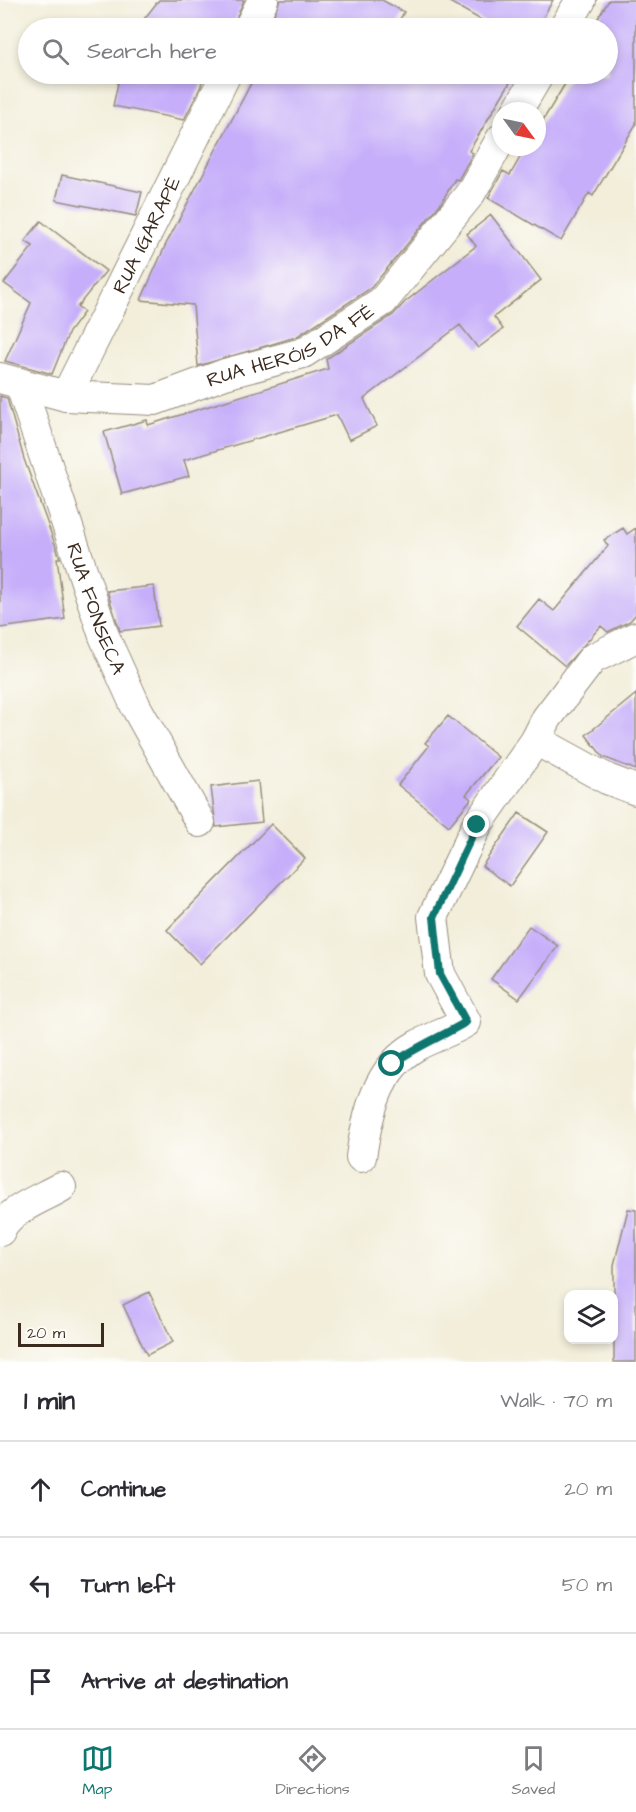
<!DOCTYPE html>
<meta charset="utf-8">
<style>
:root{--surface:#fff;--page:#f7f7f7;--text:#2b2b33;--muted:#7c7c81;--line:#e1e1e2;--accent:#0f766e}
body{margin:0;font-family:"Architects Daughter",sans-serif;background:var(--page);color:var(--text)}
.controls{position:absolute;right:18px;bottom:18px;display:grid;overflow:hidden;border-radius:12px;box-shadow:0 3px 9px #0003}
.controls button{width:54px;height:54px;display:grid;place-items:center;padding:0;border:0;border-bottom:2px solid var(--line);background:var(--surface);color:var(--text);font:30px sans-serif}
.compass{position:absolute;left:492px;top:102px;width:54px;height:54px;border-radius:50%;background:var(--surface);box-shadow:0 3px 9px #0003;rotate:123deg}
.scale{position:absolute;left:18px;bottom:15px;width:86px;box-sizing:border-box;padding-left:6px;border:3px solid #3b2a1e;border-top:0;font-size:16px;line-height:21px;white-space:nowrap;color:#3b2a1e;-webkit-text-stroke:4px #fdfcf7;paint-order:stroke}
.stop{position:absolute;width:18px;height:18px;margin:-14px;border:4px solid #0f766e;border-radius:50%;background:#fff}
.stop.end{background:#0f766e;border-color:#fff;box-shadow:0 2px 6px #0008}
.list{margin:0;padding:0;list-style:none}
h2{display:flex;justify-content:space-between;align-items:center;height:78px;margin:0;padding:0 24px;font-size:26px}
h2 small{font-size:20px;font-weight:400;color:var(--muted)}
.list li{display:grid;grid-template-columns:39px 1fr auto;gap:18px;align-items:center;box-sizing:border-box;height:96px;padding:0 24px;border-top:2px solid var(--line)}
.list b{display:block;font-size:22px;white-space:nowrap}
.list em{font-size:20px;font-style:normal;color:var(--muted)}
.icon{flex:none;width:33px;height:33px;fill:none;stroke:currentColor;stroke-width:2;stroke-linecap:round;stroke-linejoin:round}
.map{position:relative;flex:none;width:636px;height:1362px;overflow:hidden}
.search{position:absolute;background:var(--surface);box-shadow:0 3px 9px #0003;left:18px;right:18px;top:18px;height:66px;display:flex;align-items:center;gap:15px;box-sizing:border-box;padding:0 21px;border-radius:33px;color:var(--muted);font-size:22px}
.sheet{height:366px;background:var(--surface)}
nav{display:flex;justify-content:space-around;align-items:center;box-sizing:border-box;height:84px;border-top:2px solid var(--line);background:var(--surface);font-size:16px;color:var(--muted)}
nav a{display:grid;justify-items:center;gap:3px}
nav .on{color:var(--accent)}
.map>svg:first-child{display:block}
.building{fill:#c6aefa}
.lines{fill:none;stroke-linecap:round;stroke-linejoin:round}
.minor-casing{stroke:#968c7c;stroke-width:32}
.minor{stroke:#fff;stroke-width:30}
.route{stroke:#0f766e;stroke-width:8}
.labels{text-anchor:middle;stroke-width:5;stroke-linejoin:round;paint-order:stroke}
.street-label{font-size:20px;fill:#3b2a1e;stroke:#fdfcf7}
</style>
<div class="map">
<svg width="636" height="1362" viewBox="0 0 636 1362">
<rect width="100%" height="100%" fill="#fdfcf7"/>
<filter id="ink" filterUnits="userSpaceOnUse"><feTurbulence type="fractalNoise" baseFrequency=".0167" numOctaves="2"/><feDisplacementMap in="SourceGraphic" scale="12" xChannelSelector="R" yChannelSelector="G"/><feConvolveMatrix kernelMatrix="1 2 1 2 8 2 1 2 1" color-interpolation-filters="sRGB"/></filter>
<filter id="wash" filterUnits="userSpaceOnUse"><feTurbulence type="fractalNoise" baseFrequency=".008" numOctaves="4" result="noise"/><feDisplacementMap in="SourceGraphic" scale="24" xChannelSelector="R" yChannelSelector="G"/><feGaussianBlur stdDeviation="1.35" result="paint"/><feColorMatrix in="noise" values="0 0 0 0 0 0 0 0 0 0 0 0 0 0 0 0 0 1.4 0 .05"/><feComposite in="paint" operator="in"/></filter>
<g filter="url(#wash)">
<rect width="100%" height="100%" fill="#f2eeda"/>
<g id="blocks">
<path class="building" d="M159,0H244L232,28H137Z
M280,0H382L404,12L395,28H268Z
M446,0H553L537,28H495Z
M609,0H636V124L593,196L589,193L561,241L488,198L503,171L510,175L526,147H537V130L571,74H608V28H592Z
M120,74H203L201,86L184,120L113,106Z
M256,74H515L469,151L473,153L458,180L455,179L441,203L371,288L296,337L198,366L193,305L141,300L166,244Z
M62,175L142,192L136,216L56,200Z
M491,215L541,280L494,317L503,329L478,348L460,325L364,399L377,426L349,440L337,415L184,460L189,476L122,494L104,432L147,420L148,425L328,369L326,359L393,315L405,302L476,246L467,234Z
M41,221L106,271L77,307L84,312L69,332L52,374L5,361L31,303L4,283L33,246L25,241Z
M0,396L7,398L24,459L60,558H57L65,619L0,628Z
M623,528L627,534L636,528V614L630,621L608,632L601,626L565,666L517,626L539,599L554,611L608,546L604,540Z
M154,586L159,626L120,631L107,591Z
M636,694V770L603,757L586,735Z
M448,716L498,757L466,795L471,799L449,826L398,785L429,746L425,743Z
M258,781L262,822L216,827L211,787Z
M519,813L548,832L510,886L482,866Z
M271,824L305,858L200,964L167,930Z
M529,926L558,946L519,999L491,979Z
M628,1209L636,1210V1362H614V1265Z
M149,1292L173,1342L147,1355L123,1305Z"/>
</g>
</g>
<g filter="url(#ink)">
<use href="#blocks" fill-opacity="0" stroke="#968c7c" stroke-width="1.5"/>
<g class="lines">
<g class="minor-casing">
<g id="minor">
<path d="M249,28L263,0"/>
<path d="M564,28L581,0"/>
<path d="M517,111L539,74"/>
<path id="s1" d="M0,378L66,396L155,400L225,374L303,353L383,301L470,194L501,139"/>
<path id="s2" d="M20,383L104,636L136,707L200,822"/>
<path id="s3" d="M66,396L226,74"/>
<path d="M536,740L607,779L636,790"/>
<path d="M361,1157C367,1116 377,1068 416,1046C432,1037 450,1032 466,1022L440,974L433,917L477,825L536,740L547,718L592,659L636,637"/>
<path d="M0,1231C7,1210 43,1198 61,1187"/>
</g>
</g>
<use href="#minor" class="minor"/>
</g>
</g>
<g class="lines" filter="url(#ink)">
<path class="route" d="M392,1064C415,1047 441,1037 466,1022L440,974L434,917L477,825"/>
</g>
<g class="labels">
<g class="street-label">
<text dy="7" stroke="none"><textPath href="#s3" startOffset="180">RUA IGARAPÉ</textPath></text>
<text dy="7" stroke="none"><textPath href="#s1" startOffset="304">RUA HERÓIS DA FÉ</textPath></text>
<text dy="7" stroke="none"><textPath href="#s2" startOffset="238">RUA FONSECA</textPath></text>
</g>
</g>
</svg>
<div class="controls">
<button><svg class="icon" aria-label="layers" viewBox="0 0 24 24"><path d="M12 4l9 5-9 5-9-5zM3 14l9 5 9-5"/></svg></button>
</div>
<svg class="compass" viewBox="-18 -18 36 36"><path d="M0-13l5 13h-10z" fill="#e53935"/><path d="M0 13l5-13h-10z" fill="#7c7c81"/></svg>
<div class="scale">20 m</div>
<div class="stop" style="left:392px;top:1064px"></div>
<div class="stop end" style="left:477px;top:825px"></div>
<div class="search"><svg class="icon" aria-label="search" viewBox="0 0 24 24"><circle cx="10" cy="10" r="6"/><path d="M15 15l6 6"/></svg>Search here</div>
</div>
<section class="sheet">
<h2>1 min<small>Walk · 70 m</small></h2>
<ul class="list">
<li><svg class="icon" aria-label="ahead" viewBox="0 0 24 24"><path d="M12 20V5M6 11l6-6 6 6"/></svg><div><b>Continue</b></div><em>20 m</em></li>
<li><svg class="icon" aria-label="left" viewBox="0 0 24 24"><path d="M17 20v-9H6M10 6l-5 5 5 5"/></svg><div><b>Turn left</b></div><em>50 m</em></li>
<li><svg class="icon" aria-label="arrive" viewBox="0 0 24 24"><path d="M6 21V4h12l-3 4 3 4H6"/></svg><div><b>Arrive at destination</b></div></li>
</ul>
</section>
<nav>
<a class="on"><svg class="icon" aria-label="map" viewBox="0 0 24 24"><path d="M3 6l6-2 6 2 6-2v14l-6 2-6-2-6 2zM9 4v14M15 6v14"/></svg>Map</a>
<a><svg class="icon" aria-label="directions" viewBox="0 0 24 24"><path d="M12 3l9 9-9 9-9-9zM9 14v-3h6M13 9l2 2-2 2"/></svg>Directions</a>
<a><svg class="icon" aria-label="saved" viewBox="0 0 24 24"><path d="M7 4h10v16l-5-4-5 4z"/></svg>Saved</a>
</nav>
